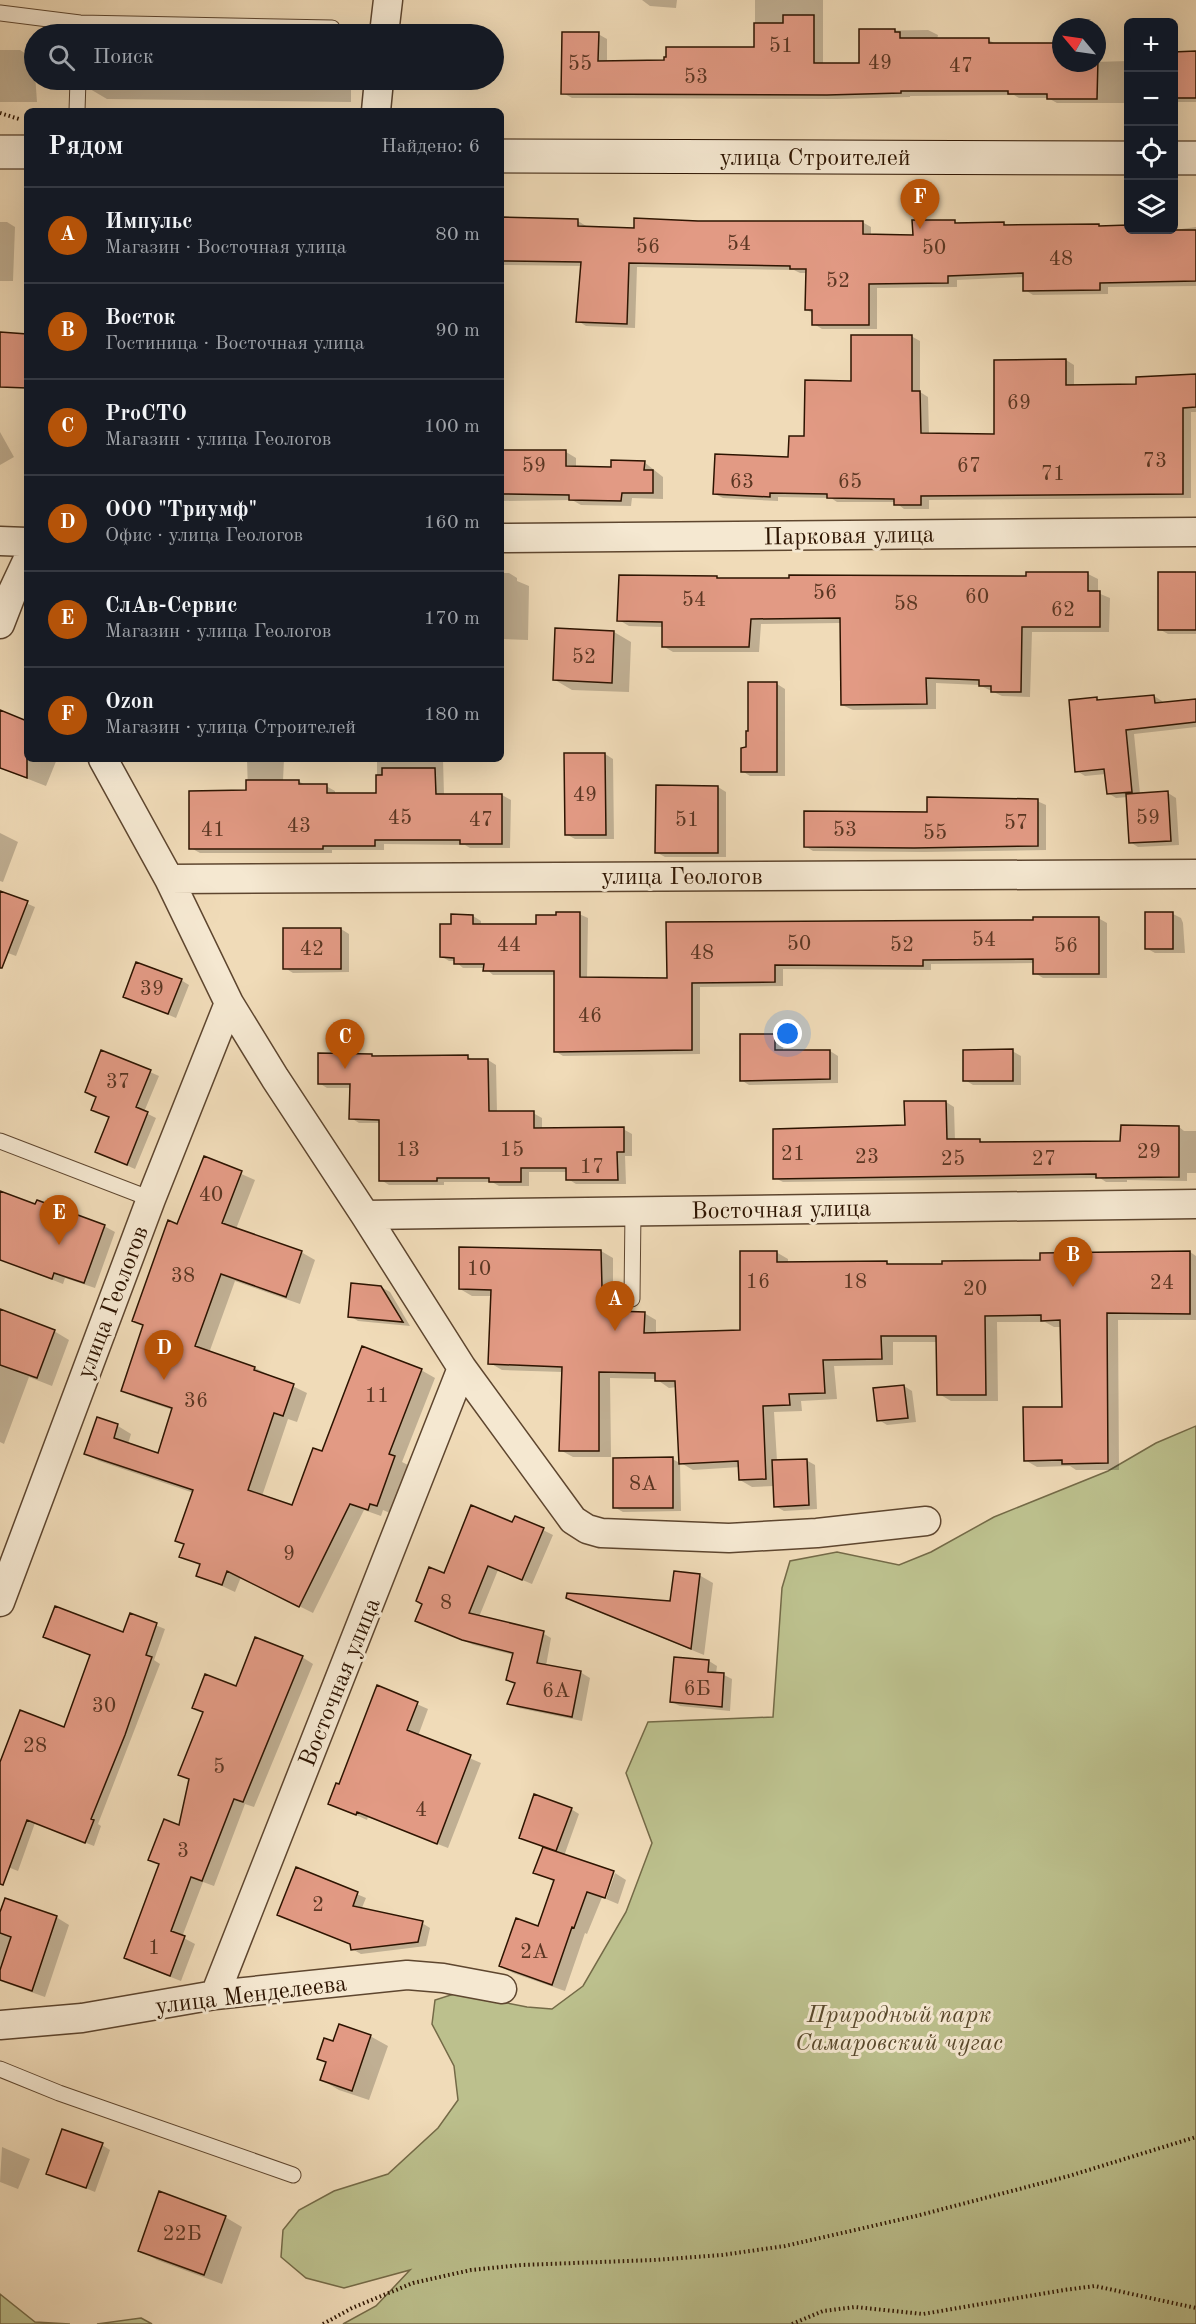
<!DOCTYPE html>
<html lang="ru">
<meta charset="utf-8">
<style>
:root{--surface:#171b24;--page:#242831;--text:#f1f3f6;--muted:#9ea1a6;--line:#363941;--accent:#b45309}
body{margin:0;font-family:"Old Standard TT",serif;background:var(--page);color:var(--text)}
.controls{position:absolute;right:18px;top:18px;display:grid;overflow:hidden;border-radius:9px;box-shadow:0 6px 24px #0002}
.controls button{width:54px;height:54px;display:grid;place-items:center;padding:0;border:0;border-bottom:2px solid var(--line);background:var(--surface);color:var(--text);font:30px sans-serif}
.compass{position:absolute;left:1052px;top:18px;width:54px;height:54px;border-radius:50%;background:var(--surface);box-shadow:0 6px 24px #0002;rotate:299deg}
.you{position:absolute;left:788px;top:1034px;width:21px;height:21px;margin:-15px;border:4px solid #fff;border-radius:50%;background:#1a73e8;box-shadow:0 0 0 9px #1a73e833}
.badge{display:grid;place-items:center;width:39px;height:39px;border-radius:50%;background:var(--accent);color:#fff;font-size:20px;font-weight:700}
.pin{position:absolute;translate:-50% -50px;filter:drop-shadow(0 2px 3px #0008)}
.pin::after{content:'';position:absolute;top:32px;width:21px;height:18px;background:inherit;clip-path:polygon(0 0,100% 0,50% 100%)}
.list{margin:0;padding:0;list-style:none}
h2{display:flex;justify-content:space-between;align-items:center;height:78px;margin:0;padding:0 24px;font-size:26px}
h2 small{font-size:20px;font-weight:400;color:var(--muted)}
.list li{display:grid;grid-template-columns:39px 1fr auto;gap:18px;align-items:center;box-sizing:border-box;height:96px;padding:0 24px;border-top:2px solid var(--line)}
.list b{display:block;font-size:22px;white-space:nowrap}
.list p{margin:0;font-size:20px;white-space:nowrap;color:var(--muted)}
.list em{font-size:20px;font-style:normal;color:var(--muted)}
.icon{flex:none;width:33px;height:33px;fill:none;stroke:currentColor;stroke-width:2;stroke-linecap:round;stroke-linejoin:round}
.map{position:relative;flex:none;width:1196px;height:2324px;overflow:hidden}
.search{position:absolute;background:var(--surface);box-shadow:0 6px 24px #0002;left:24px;top:24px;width:480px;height:66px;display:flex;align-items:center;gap:15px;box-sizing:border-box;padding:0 21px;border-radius:33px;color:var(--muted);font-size:22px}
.panel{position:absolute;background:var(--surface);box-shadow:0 6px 24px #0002;left:24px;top:108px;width:480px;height:654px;border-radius:9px}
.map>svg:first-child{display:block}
.green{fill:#bcc08d;stroke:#746a47;stroke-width:1.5}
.shadow{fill:#0003}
.building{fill:#e29a84;stroke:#2d1401;stroke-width:1.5}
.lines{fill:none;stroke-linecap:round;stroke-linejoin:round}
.lane-casing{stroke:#5e462f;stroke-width:17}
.street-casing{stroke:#5e462f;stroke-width:31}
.secondary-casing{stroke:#2d1401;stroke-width:35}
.path{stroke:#2d1401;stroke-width:4;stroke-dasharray:1.5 3;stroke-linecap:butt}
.lane{stroke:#f5e8d1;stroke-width:15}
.street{stroke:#f5e8d1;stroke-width:28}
.secondary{stroke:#f5e8d1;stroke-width:33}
.labels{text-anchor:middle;stroke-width:6;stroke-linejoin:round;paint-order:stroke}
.number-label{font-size:21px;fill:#5a3622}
.street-label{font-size:24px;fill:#2d1401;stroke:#f5e8d1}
.park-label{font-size:24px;font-style:italic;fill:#58482b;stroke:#f5e8d1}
</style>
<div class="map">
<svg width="1196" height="2324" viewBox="0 0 1196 2324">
<rect width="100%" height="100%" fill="#f0dbb8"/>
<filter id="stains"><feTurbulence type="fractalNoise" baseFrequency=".00333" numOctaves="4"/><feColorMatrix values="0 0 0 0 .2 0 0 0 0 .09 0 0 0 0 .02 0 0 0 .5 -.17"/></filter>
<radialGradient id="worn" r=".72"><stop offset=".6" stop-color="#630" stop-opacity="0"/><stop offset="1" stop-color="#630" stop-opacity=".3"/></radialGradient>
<path class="green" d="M1196,1426V2324H343L376,2306L410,2270L344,2288L306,2278L281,2257L283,2230L299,2210L334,2191L388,2174L438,2128L458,2100L454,2066L432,2024L435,2000L457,1993L527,2007L552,2009L583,1986L626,1912L652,1843L626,1773L648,1722L773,1717L782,1588L790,1561L837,1552L899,1565L931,1552L994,1517L1108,1471L1156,1443Z
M0,2294L35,2322L70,2324H0Z
M141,2318L152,2324H97Z"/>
<path class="shadow" d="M642,0H677L676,8L650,6Z
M755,0H823V65H861L860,31L928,30L938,35L937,40H989L997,45L1061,44V63L1128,61V103H1057L1048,98H1019L1014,95L910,96V97L837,99L572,98L563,93L598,34L607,39V62H666L755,49Z
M0,50H20L34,59L37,102H0Z
M1174,53H1196V102H1174Z
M90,80H351V102L107,99L90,89Z
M501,219L578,221L586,226V228L635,230L698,222H862L871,227V236L914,237L955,222L960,225L1004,223L1010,227H1128V230H1174L1196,227V286L1108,287V294L1033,295L1025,290V277L957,280V287L877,288V329H822L814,324V314L807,310V273H800L794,270L637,267L635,328L586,326L578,321L582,266L501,265Z
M0,222H7L15,227L13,281H0Z
M911,336L920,341V392L928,397L929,435H996L1066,360L1074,365V386H1138L1196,376V412H1191V498L929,500V509H904L895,502H837L831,498L778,497V501L723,498L715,494L790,458L853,382Z
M501,377L504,379L503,451L566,452L576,458V468H612L644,462L663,477V499L632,498L631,506L581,505L572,500L501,501Z
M0,432L14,457L0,465Z
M501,573H509L517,578V581L529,586L528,640L501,639Z
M1196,573V634H1168L1159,629Z
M1088,574L1098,579V593L1110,598L1109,632H1032L1030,697L1002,696L979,685L936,683V709L853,710L842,705L841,623L761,624L759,652H673L663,646V627L629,626L619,620L791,579L1028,577Z
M614,632L631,642L629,692L572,690L555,680Z
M777,684L785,689V776H750L742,771L747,749Z
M1154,696L1162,701L1163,704L1196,701V727L1134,734L1140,794L1168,793L1176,798L1179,845L1138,847L1130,842L1128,797L1116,798L1108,793L1106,774L1085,776L1077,771L1097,699L1101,701Z
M27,722V759H57L46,786L0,768V728Z
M605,754L613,759L614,839H575L566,834Z
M247,759H284L283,781H299L306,786H326L335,791V794H377V759H443L444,795H502L511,800L510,848H470L465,845L384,844V850H332V853H200L191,848L248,792Z
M718,787L726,792V857H665L656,852Z
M1037,801L1046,805V850L924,852L813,851L805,846L928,814Z
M0,833L18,842L3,882L0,881Z
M0,892L35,907L16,956L0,950Z
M579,914L588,918L587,979H668L1035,921L1098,918L1107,923V978H1043L1035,973V963L931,964V970L783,969V986L700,987V1054L563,1056L555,1051L556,975H493L485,968H463L455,961H449L441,956L452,925V916H473L481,921V926H537Z
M1173,914L1181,918L1183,923L1185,953H1155L1146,948Z
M341,929L349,934V972L293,973L285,968Z
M181,980L189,985L176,1018L124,996Z
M774,1035L783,1040V1052L830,1051L838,1056V1083L749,1085L741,1080Z
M1012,1051L1021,1056V1085H973L965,1080Z
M372,1055L377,1058L468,1057L473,1060H488L496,1065L497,1113H533L542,1118V1130L623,1129L632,1134V1156H625L626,1184H576L568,1179V1172H529V1186H499L492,1182H444V1185H389L381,1180L380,1123H359L351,1118L352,1088H327L319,1083Z
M150,1072L159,1076L144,1112L156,1118L135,1169L96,1152L110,1118L93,1109L98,1097Z
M906,1102H946L954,1107L955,1141L979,1140L984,1143L1122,1142L1179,1127L1184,1131H1196V1173H1187V1181L1127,1180V1182H1106L1100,1178L783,1182L775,1178L906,1126Z
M205,1158L255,1180L236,1229L301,1252L315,1260L300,1304L235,1281L209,1353L255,1368L307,1393L297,1422L288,1419L262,1496L293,1507L322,1453L421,1370L435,1378L402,1462L408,1465L390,1513L383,1510L381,1516L364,1510L313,1613L241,1577L235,1592L198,1575L201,1566L181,1556L185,1545L177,1540L194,1493L99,1461L86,1454L98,1419L118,1426L131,1434L128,1444L159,1455L173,1410L137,1398L123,1390L145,1327L134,1320L178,1226Z
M0,1193L104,1226L115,1232L95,1288L65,1278L63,1284L0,1259Z
M601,1251L613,1258V1289L626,1296V1313H644L656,1320V1334L742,1332L776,1252L788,1259V1264L886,1263L892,1266L1042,1261L1190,1252L1196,1256V1320H1118L1119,1470H1076L1070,1466L1037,1467L1025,1460L1063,1408L1062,1327H1054L1045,1322H997L998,1401H951L939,1394L938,1342H893V1365L834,1366L837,1399L801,1401L802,1411L774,1412L777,1461L806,1460L815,1465L817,1509L784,1511L775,1506L774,1486L752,1487L740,1480V1467L693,1470L681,1463L677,1387L669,1388L656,1379L610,1378L611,1457H573L560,1450L563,1372L502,1370L490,1363L492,1296H472L460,1289Z
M381,1287L390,1292L410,1326L358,1321L350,1316Z
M0,1311L54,1331L69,1340L52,1386L29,1377L4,1444L0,1442Z
M904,1386L912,1391L916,1422L887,1425L879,1420Z
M672,1459L680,1463L681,1511L623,1512L614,1507Z
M513,1524L543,1530L553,1535L532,1584L498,1570L479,1617L541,1632L551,1638L546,1666L580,1672L590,1678L582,1721L518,1708L509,1703L516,1684L508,1680L514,1655L474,1645L427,1626L444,1575Z
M699,1575L713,1583L704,1655L582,1605L568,1597L672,1602Z
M131,1615L165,1629L154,1660L160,1664L98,1824L101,1826L94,1846L35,1823L18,1871L0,1864V1766L65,1729L91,1656L45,1637L124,1634Z
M302,1657L313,1664L254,1807L245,1804L214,1886L203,1882L182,1937L195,1944L181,1981L137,1964L125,1958L160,1865L150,1860L180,1827L190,1780L180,1775L204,1713L194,1707Z
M709,1661L717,1666L716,1674L724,1675L732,1679L730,1711L680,1706L672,1702Z
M378,1687L428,1709L418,1736L481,1763L448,1848L368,1817L367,1820L330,1803L340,1786Z
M571,1809L579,1814L564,1856L612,1873L587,1934L585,1933L565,1991L513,1973L500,1966L539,1928L555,1882L535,1872L544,1847L521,1837Z
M297,1869L366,1898L361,1910L422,1923L430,1928L426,1946L361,1954L352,1949V1945L279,1915Z
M615,1873L626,1880L618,1904L606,1899Z
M0,1914L56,1917L69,1925L45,1997L0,1981Z
M370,2036L388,2046L369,2100L339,2090L322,2080L327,2063L319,2058L334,2043Z
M102,2145L110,2150L95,2192L48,2173Z
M2,2147L30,2159L18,2189L0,2182Z
M225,2217L242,2227L222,2284L157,2260L140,2250Z"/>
<path class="building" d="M783,15H814V63H859V29H895V32H900V38H989V43H1061V63H1097L1098,59L1097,99H1047V94H1008V91H901V93L827,95L561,94L562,32H599L598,61L664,60V57H666V47H754V23H783Z
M1196,51V98H1173V52Z
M503,217L578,219V226L634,228V218L698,221H863V234L913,235L912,220H955V223L1004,222V225L1099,224V226L1128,225V230H1196V281L1100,283V290L1023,291V273L948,276V283L869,284V325H812V310H805L806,269H790V266L629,263L627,324L576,322L581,262L503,261L501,260V219Z
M0,332L27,334V388L0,387Z
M851,335H912V391H920L921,433L994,434V360L1066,359V385L1136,384V377L1196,374V407L1183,408V494L921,496V505H894V499L827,498V494L770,493V497L713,494L715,454L788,457L789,436H804L805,380L851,381Z
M502,450H566V466L611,467V460L645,461L644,470H653V493H622L621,501L569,500V495L502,494Z
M1026,572H1088V591H1100V627H1022L1021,692H991V686H979V680L926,678L927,704L841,705L840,618L751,619L749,647H662V622L617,621L619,575L717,576V578H789V575L1026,576Z
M1158,572H1196V630H1158Z
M555,628L614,631L612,683L553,680Z
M748,682H777V772H741V748L746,747V731H748Z
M1154,695L1155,703L1196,699V722L1126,730L1132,792L1107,794L1104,769L1075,772L1069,700L1097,697V700Z
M0,710L27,721V778L0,768Z
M564,753H605L606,835H565Z
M382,768H435L436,794H502V844H460V840H375V846H323V849H189V791L246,790V780H299V784H327V793H376V775H382Z
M656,785L718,786V853H655Z
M1168,791L1171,841L1129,843L1126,794Z
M927,797L1038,799V846L914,848L804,847V811L927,812Z
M0,891L28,901L2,968H0Z
M556,912H580V977L667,978L666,922L1033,920V917H1099V974H1033V959L923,960V966L775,965V982L692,983V1050L554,1052V971H483L484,964H454V958L440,957V924H451V914L473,915V924H536V915H556Z
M1145,912H1173V949H1145Z
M283,928H341V969H283Z
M136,962L182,979L168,1014L123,997Z
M740,1034H775V1050H830V1079L740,1081Z
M1013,1049V1081H963V1050Z
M101,1050L151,1070L136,1107L148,1112L127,1165L95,1152L109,1117L91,1110L96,1097L85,1092Z
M318,1053L372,1054V1056L468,1055V1059H488L489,1111H534V1128L624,1127V1152H617L618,1180H566V1168H521V1182H489V1178H437V1181H379V1120L349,1119L350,1084H318Z
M904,1101H946L947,1139H980V1142L1120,1141L1121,1125L1179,1126V1177L1096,1178V1174L773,1179V1129L905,1125Z
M204,1156L242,1171L222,1223L302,1251L286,1297L221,1274L195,1346L255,1367L254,1370L294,1384L283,1416L274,1413L248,1490L292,1505L313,1448L322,1451L362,1346L422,1369L389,1454L395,1456L377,1506L370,1504L368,1510L350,1504L299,1607L227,1571L222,1585L196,1576L200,1564L179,1557L184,1544L175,1541L193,1490L84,1454L97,1417L118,1424L114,1438L158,1453L172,1408L121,1391L143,1325L132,1321L168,1220L177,1224Z
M0,1191L35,1204L37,1200L105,1225L84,1283L54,1273L52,1279L0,1260Z
M459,1247L601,1250L602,1287H614V1311L645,1312L644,1333L740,1330V1251H777V1262L887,1261V1264H942V1261L1040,1260V1253L1190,1251V1314L1107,1313L1108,1463L1062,1464V1460L1024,1461L1023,1407H1062L1060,1320L1041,1321V1315L985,1316L986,1395H937L936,1336H881L882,1359L823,1360L825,1393L789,1394L790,1405L763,1406L766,1479L739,1480L738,1461L679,1464L675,1381H655V1373L599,1372V1451H559L562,1367L488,1364L491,1290L459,1289Z
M351,1283L381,1286L403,1322L348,1317Z
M0,1309L55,1330L37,1378L0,1365Z
M904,1385L908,1418L877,1421L873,1388Z
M673,1457V1508H613V1458Z
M807,1459L809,1505L774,1507L772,1460Z
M471,1505L512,1522L515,1516L544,1528L522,1580L488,1566L469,1613L544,1631L537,1663L581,1671L572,1717L507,1704L515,1683L506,1680L513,1653L462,1640L415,1621L422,1604L416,1601L429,1567L444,1573Z
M674,1571L700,1574L691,1649L566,1598L567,1593L670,1601Z
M55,1606L123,1632L130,1613L157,1623L146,1655L152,1657L125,1735L91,1819L94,1820L85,1843L27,1820L3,1885L0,1884V1762L20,1710L64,1727L90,1655L43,1637Z
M255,1637L303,1656L243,1802L234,1799L202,1881L191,1877L171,1931L185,1936L170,1976L124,1958L159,1864L148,1860L164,1819L179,1825L189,1779L178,1775L203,1712L192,1708L205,1674L236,1686Z
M674,1657L709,1660L708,1672L724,1673L722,1707L670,1702Z
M377,1685L418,1702L407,1730L471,1755L437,1844L357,1812L356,1815L328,1804L336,1783L339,1784Z
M534,1794L572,1808L556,1851L519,1838Z
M543,1847L614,1871L605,1898L587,1892L574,1928L572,1927L552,1985L499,1966L516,1918L538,1926L554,1880L533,1873Z
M296,1867L358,1892L353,1906L423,1921L418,1942L351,1950L350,1944L277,1915Z
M5,1898L57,1916L32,1991L0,1980V1970L11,1937L0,1933V1912Z
M339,2024L371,2035L352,2091L320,2080L326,2062L317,2059L324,2038L333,2041Z
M62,2129L103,2143L86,2188L46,2174Z
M159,2191L226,2216L204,2275L138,2251Z"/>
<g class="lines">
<g class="lane-casing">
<path id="lane" d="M0,13L80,23L332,28
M77,111L78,80
M0,1141L151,1199
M632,1299L633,1211
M0,2069L59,2093L293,2175"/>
</g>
<g class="street-casing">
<path id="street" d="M384,34L388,0
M376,111L379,80
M501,538L1196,532
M0,541L27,542
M0,624L12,593L27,561
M103,759L169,879L229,1003L275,1078L365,1215L462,1368L573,1520L587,1529L601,1533L729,1538L817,1533L926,1521
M169,879L1196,874
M365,1215L1196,1204
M0,1602L151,1199L229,1003
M215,1995L462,1368
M0,2025L82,2018L215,1995L407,1975L443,1978L502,1989"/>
</g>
<g class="secondary-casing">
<path id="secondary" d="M0,152H27
M501,156L1128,158
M1174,158H1196"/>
</g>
<path class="path" d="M0,113L19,119
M323,2324L352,2308L413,2283L471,2270L521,2265L654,2260L722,2255L785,2246L916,2216L1069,2176L1196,2137
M792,2324L823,2311L855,2307L923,2314L1064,2290L1095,2286L1196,2308"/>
<use href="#lane" class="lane"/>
<use href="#street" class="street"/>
<use href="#secondary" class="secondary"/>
</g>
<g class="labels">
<g class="number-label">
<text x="781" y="52">51</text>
<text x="880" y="69">49</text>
<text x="580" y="70">55</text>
<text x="961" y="72">47</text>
<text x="696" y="83">53</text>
<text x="739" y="250">54</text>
<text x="648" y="253">56</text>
<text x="934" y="254">50</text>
<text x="1061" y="265">48</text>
<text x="838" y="287">52</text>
<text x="1019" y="409">69</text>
<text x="1155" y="467">73</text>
<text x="534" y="472">59</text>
<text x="969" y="472">67</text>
<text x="1053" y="480">71</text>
<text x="742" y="488">63</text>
<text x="850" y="488">65</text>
<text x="825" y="599">56</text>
<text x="977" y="603">60</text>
<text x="694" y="606">54</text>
<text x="906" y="610">58</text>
<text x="1063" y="616">62</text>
<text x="584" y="663">52</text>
<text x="585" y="801">49</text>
<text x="400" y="824">45</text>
<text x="1148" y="824">59</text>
<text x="481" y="826">47</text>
<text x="687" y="826">51</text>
<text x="1016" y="829">57</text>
<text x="299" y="832">43</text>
<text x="213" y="836">41</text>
<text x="845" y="836">53</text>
<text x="935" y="839">55</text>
<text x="984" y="946">54</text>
<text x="799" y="950">50</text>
<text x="509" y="951">44</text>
<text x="902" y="951">52</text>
<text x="1066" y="952">56</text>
<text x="312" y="955">42</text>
<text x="702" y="959">48</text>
<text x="152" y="995">39</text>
<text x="590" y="1022">46</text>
<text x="118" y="1088">37</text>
<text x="408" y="1156">13</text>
<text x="512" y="1156">15</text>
<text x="1149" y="1158">29</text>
<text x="793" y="1160">21</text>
<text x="867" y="1163">23</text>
<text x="953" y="1165">25</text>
<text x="1044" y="1165">27</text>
<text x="592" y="1173">17</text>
<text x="211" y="1201">40</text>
<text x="479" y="1275">10</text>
<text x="183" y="1282">38</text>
<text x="758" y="1288">16</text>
<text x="855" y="1288">18</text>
<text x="1162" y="1289">24</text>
<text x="975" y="1295">20</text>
<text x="377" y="1402">11</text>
<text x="196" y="1407">36</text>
<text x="643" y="1490">8А</text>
<text x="289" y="1560">9</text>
<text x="446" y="1609">8</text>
<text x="697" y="1695">6Б</text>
<text x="556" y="1697">6А</text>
<text x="104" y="1712">30</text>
<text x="35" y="1752">28</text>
<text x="219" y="1773">5</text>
<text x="421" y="1816">4</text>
<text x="183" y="1857">3</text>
<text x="318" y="1911">2</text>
<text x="154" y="1954">1</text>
<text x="534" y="1958">2А</text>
<text x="182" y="2240">22Б</text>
</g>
<g class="street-label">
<text x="815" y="165">улица Строителей</text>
<text transform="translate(849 535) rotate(-1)" y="8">Парковая улица</text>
<text x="682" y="884">улица Геологов</text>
<text transform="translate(781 1209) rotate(-1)" y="8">Восточная улица</text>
<text transform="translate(112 1302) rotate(-69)" y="8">улица Геологов</text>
<text transform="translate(339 1682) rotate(-68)" y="8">Восточная улица</text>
<text transform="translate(251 1994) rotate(-7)" y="8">улица Менделеева</text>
</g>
<g class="park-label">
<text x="899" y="2022">Природный парк<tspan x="899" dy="28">Самаровский чугас</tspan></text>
</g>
</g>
<rect width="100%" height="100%" filter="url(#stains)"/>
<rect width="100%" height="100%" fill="url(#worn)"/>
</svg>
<div class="controls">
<button>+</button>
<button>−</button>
<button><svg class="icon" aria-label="locate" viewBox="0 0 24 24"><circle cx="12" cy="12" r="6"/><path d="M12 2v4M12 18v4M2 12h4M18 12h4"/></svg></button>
<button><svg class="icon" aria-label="layers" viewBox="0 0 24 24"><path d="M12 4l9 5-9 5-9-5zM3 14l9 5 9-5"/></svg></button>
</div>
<svg class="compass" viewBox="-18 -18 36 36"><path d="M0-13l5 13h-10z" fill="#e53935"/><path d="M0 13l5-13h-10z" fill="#9ea1a6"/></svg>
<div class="you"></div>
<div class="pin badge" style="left:615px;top:1331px">A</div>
<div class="pin badge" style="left:1073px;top:1287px">B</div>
<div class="pin badge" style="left:345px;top:1069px">C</div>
<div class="pin badge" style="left:164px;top:1380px">D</div>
<div class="pin badge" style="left:59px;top:1245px">E</div>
<div class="pin badge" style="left:920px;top:229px">F</div>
<div class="search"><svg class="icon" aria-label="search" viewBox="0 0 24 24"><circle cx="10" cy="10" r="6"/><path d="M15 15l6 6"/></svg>Поиск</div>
<section class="panel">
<h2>Рядом<small>Найдено: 6</small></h2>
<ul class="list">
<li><span class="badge">A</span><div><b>Импульс</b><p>Магазин · Восточная улица</p></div><em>80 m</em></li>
<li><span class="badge">B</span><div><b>Восток</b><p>Гостиница · Восточная улица</p></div><em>90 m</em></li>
<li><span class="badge">C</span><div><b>ProСТО</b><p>Магазин · улица Геологов</p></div><em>100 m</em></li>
<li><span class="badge">D</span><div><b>ООО &quot;Триумф&quot;</b><p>Офис · улица Геологов</p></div><em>160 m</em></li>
<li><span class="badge">E</span><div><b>СлАв-Сервис</b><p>Магазин · улица Геологов</p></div><em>170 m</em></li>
<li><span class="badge">F</span><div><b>Ozon</b><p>Магазин · улица Строителей</p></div><em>180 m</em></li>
</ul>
</section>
</div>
